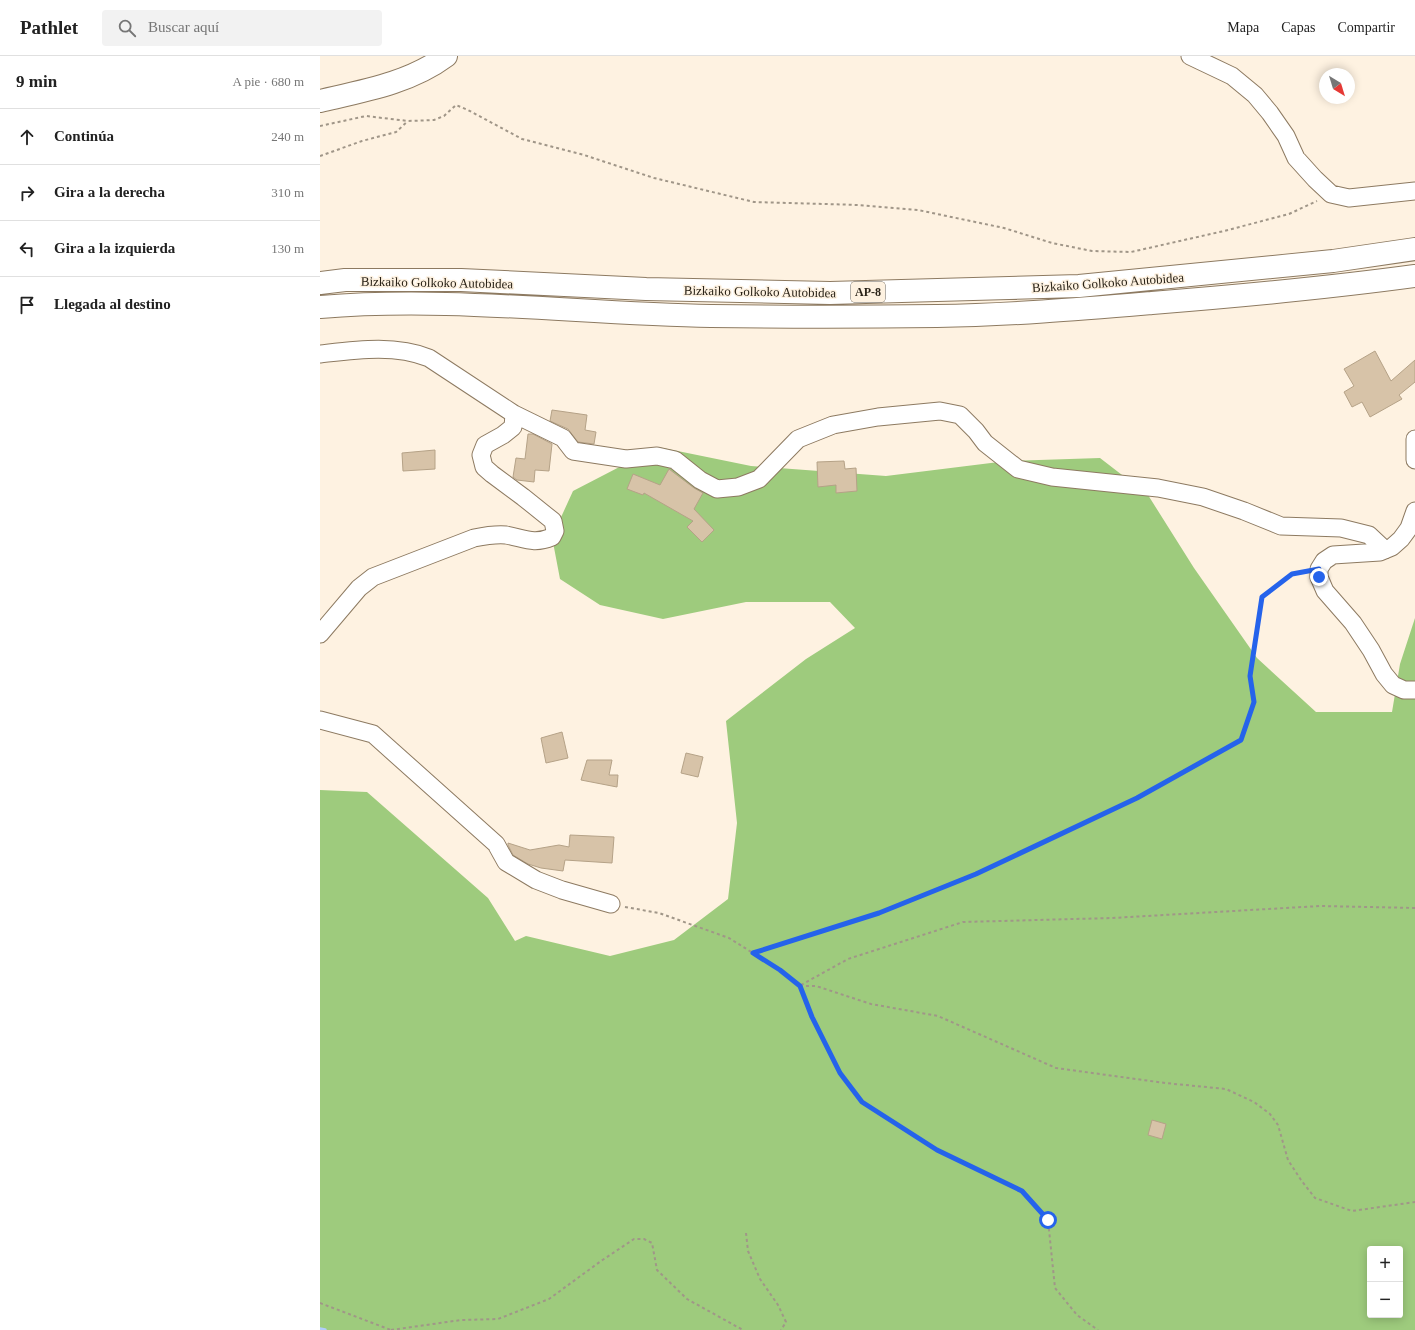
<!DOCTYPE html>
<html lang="es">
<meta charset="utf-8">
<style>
:root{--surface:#fff;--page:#f2f2f2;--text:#222;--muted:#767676;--line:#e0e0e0}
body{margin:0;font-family:Georgia,serif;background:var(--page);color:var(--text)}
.controls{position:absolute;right:12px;bottom:12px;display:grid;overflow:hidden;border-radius:4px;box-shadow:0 2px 10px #0003}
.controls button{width:36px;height:36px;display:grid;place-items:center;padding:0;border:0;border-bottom:1px solid var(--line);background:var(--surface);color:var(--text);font:20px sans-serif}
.compass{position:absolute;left:999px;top:12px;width:36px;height:36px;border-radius:50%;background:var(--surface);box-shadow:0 2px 10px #0003;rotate:142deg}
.stop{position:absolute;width:12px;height:12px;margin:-9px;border:3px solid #2563eb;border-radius:50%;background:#fff}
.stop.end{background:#2563eb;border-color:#fff;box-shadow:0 1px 4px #0008}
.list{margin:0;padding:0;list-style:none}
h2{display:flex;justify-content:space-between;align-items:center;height:52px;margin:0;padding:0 16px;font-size:17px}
h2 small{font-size:13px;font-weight:400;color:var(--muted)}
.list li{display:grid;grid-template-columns:26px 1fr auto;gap:12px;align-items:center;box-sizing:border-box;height:56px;padding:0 16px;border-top:1px solid var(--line)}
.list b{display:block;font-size:15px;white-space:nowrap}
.list em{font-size:13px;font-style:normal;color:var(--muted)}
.icon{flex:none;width:22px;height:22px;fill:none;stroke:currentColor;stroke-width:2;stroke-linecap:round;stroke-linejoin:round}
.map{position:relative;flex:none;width:1095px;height:1274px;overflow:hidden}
header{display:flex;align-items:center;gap:24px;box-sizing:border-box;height:56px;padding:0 20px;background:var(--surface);border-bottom:1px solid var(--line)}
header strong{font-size:19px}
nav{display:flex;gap:22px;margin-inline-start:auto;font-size:14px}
.search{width:280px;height:36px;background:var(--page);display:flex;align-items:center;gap:10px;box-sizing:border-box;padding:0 14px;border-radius:4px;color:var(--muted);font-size:15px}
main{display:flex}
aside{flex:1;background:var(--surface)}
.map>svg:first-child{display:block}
.forest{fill:#9ecb7d;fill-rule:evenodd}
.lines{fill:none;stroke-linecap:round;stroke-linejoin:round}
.stream{stroke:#b1cefa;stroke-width:3.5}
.building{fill:#d7c3a8;stroke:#b5a287}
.minor-casing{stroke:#8d7a61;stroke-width:19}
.highway-casing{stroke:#8d7a61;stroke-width:24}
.path{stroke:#a09688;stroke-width:2;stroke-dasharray:3 3;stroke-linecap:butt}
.minor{stroke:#fff;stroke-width:17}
.highway{stroke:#fff;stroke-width:22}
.route{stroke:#2563eb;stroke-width:5}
.labels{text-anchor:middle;stroke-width:3;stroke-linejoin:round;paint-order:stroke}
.shield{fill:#fef2e1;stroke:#696054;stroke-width:1}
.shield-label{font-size:12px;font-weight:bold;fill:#292217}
.street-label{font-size:13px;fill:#292217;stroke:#fef2e1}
</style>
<header>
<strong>Pathlet</strong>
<div class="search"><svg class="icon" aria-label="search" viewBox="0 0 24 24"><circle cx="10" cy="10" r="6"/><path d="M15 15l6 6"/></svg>Buscar aquí</div>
<nav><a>Mapa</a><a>Capas</a><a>Compartir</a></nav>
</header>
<main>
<aside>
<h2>9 min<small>A pie · 680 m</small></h2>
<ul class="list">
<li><svg class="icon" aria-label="ahead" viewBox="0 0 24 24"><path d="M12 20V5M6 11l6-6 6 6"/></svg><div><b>Continúa</b></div><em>240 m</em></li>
<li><svg class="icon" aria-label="right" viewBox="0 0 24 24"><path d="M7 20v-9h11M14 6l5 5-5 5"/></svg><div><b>Gira a la derecha</b></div><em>310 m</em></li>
<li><svg class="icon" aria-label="left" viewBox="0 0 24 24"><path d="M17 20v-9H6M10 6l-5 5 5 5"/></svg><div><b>Gira a la izquierda</b></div><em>130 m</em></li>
<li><svg class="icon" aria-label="arrive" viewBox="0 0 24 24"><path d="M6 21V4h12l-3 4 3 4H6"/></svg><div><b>Llegada al destino</b></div></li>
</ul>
</aside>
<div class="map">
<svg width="1095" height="1274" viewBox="0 0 1095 1274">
<rect width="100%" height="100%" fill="#fef2e1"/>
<path class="forest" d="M338,391L431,410L566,420L687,405L780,402L828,439L874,512L937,602L996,656H1072L1080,608L1095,562V1274H0V734L47,736L168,842L195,885L206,880L290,900L354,884L408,843L417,767L406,665L486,603L535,572L510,546H426L343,563L280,549L240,523L232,481L253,435ZM1050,1193H1080V1259H1050Z"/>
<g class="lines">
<path class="stream" d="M0,1273L5,1274"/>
</g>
<path class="building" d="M1055,295L1071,325L1095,304V326L1079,339L1082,343L1050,361L1042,346L1032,351L1024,336L1034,330L1024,313Z
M232,354L267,359L265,374L276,376L274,388L258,386L248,373L230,365Z
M208,378H213L232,388L229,415L215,414L214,426L197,424L193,421L196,402L205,403Z
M115,394V413L83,415L82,397Z
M524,405L525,413L536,412L537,435L516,437V429L498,431L497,406Z
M349,413L374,432L383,437L374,453L394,474L382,486L367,471L373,465L324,437L323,439L307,433L313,418L340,429Z
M242,676L248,702L226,707L221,682Z
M366,697L383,701L378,721L361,717Z
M267,704H292L289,719H298L297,731L261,724Z
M250,779L294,781L292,807L245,804L243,815L221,812L208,808L193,799L188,789V787L210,794L239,789L249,791Z
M832,1064L846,1068L842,1083L828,1079Z"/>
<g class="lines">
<g class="minor-casing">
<path id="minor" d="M870,0L912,20L935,39L950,57L966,80L976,102L995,123L1011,138L1029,142L1095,135
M0,298C35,294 75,288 109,302L194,358L193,371L183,379L165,389L161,399L164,411L172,418L203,441L233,465L235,475L232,481C213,489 204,482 186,479C175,478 164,480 154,482L53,521L39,532L0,578
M194,358L243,382L253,395L306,403L337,400L355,404L380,424L397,433L418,431L439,423L478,383L513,369L558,361L620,355L640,359L656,375L665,387L698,413L732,421L838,432L883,441L924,455L961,470L1021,472L1049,479L1065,494
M1095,383V404
M1095,455L1089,472L1081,483L1072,491L1060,496L1013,499L1004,505L999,513V521L1005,535L1033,567L1051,594L1064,618L1073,629L1084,634H1095
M0,664L53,678L176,788L186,806L216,824L242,834L291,848"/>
</g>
<g class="highway-casing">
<path id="highway" d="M0,45C43,35 90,27 126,0
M0,227L25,224H141L326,233L510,237L759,230L1013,205L1095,193
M0,251C130,240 261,258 391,260C466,261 542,261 617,260C689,259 760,253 832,247C920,240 1007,232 1095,220"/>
</g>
<path class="path" d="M0,70L46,60L88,65L114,64L124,60L136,49L148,54L202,83L264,99L334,122L434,146L539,149L598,154L684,172L732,187L772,195L811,196L904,175L969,158L997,145
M0,100L42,85L76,76L88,65
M305,851L339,857L409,882L460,914L480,930L492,961L520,1017L542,1046L617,1094L703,1135L728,1164L735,1232L757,1259L778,1274
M433,897L559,857L656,819L817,741L921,684L934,646L930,620L942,541L972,518L985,516
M481,929L528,903L643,866L792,862L1000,850L1095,852
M480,930H496L551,948L618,960L736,1012L845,1027L906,1033L934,1046L950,1058L958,1069L968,1104L981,1124L995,1142L1032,1155L1095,1146
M426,1177L428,1195L440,1223L458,1249L466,1266L461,1274
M0,1247L71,1274
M71,1274L141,1264L178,1263L229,1243L281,1205L314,1183H324L332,1187L337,1214L367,1243L423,1274"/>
<use href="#minor" class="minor"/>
<use href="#highway" class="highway"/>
</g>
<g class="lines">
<path class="route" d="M728,1164L702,1135L617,1094L542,1046L520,1017L492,961L480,930L460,914L433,897L559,857L656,818L817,742L921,684L934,646L930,620L942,541L972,518L999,513V521"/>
</g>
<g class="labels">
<rect class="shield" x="531" y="226" width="34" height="20" rx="3"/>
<g class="shield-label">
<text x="548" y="240">AP-8</text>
</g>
<g class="street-label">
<text transform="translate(117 226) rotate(1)" y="5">Bizkaiko Golkoko Autobidea</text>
<text transform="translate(788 226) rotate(-4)" y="5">Bizkaiko Golkoko Autobidea</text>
<text transform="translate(440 235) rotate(1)" y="5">Bizkaiko Golkoko Autobidea</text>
</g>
</g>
</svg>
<div class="controls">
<button>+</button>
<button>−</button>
</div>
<svg class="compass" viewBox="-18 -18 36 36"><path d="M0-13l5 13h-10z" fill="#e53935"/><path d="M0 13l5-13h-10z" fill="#767676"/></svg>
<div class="stop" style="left:728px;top:1164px"></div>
<div class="stop end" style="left:999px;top:521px"></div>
</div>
</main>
